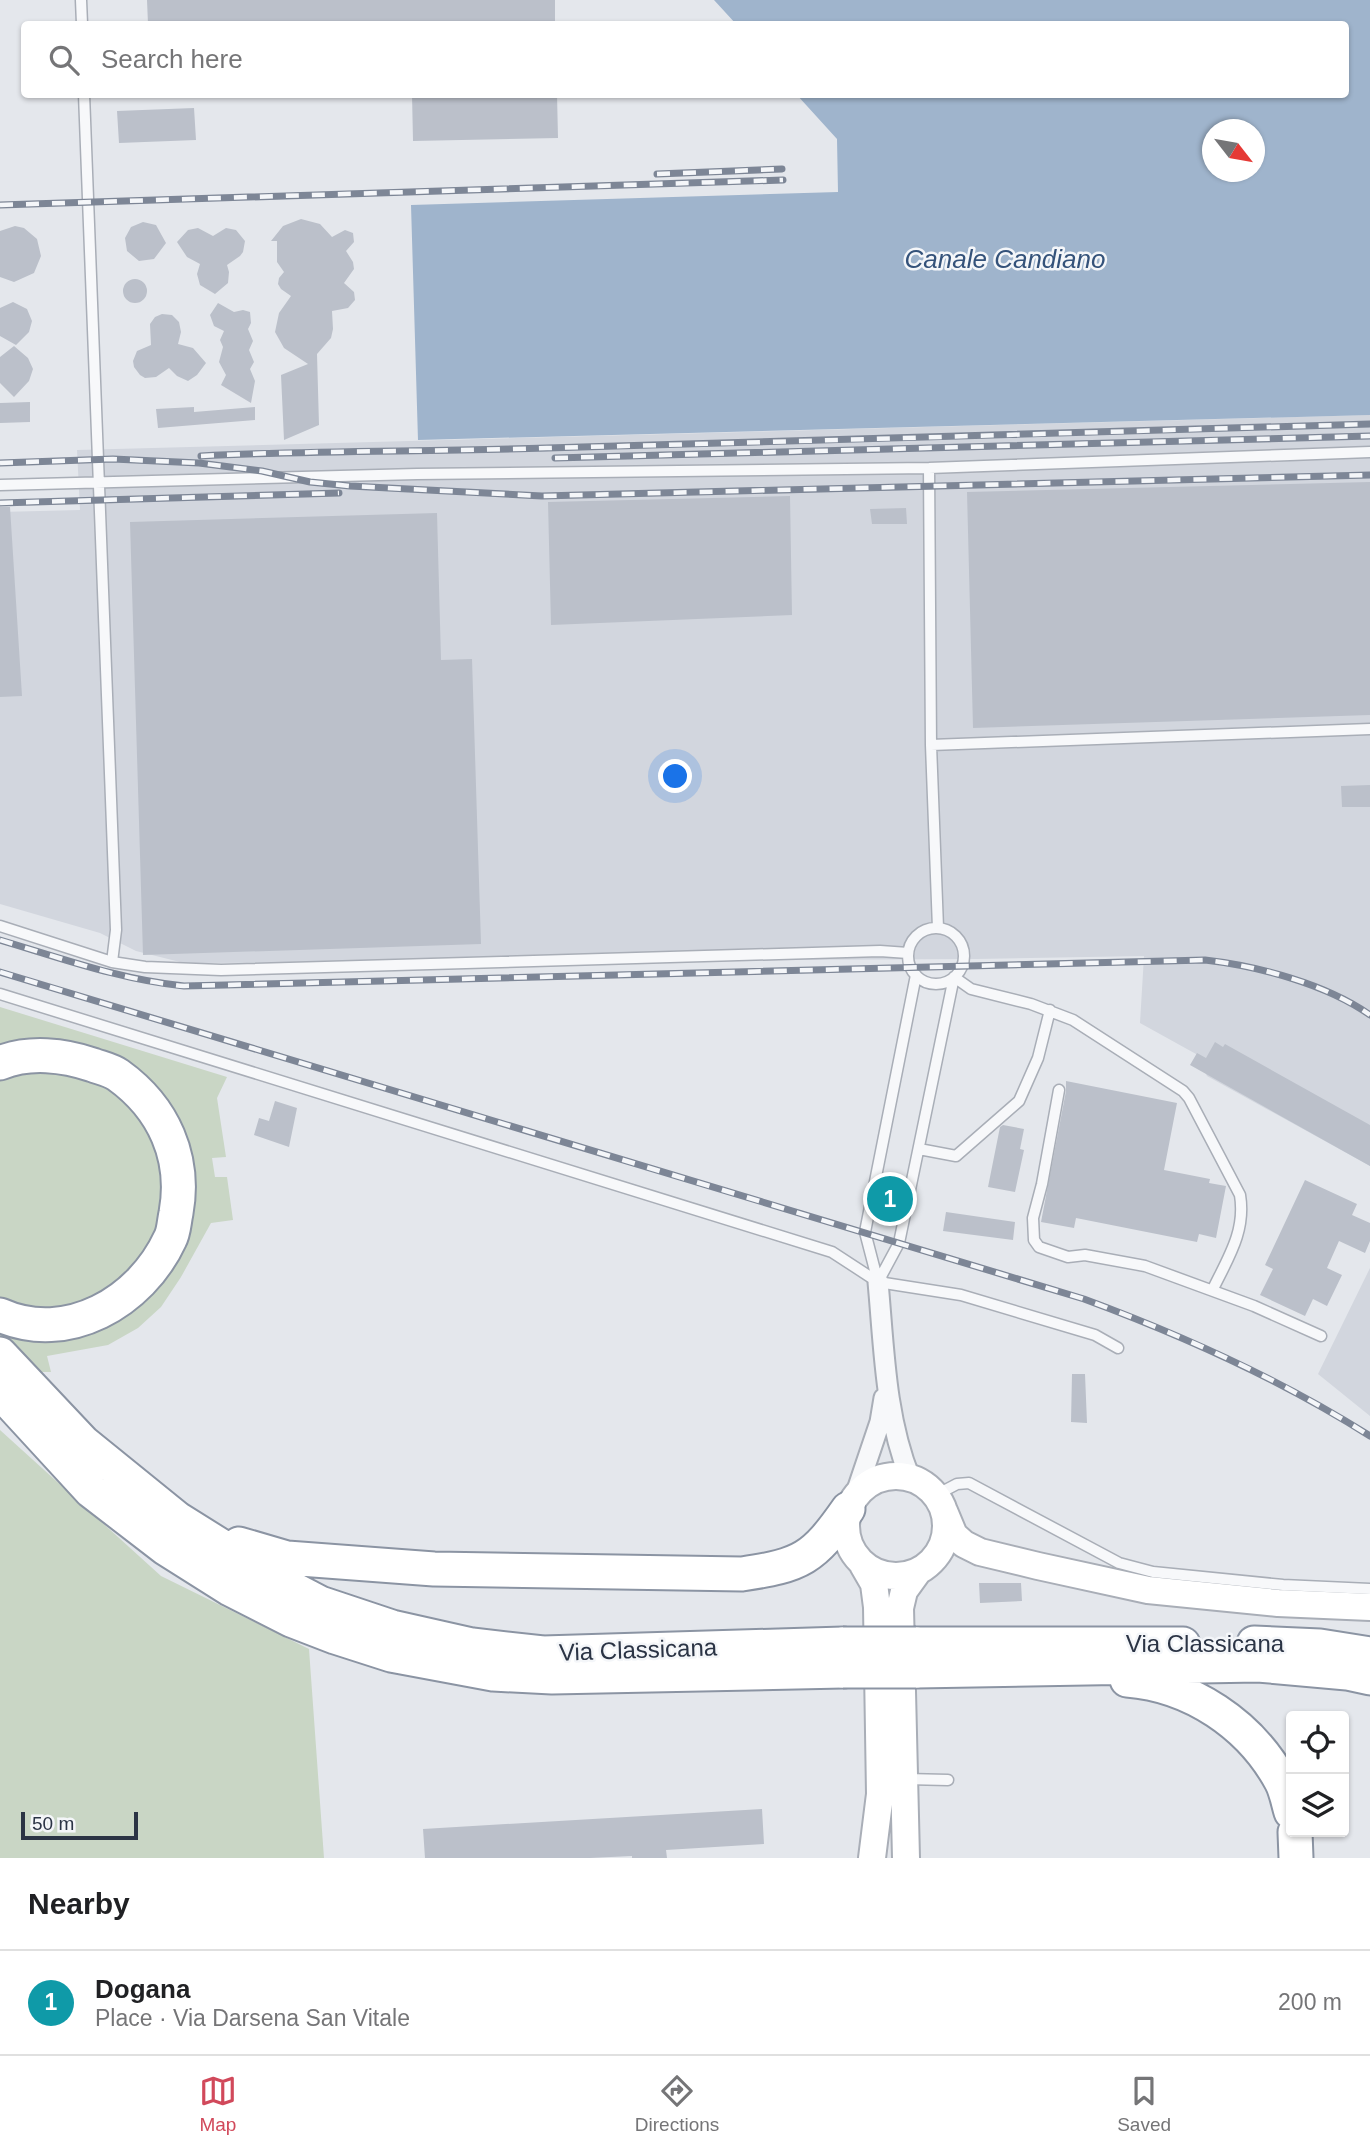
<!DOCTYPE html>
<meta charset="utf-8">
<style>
:root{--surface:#fff;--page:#f2f2f2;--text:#202124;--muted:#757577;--line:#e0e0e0;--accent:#d1495b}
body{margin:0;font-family:Helvetica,sans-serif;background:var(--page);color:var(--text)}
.controls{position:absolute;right:21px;bottom:21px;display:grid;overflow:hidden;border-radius:7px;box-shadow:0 2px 5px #0004}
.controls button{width:63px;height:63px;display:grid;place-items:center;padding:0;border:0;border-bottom:2px solid var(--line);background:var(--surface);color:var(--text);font:35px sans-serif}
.compass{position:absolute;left:1202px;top:119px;width:63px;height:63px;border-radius:50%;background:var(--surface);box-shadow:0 2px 5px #0004;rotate:121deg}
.scale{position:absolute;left:21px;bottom:18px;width:117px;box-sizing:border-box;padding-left:7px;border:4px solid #2b3445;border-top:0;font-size:19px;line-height:24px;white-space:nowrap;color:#2b3445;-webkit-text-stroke:5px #f4f6f9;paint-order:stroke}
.you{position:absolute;left:676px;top:777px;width:24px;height:24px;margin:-18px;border:5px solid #fff;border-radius:50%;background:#1a73e8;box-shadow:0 0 0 10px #1a73e833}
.badge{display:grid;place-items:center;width:46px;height:46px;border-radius:50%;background:var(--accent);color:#fff;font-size:23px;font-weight:700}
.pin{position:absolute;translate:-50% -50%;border:4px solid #fff;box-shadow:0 2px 7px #0006}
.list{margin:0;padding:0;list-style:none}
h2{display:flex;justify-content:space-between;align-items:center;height:91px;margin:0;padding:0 28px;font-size:30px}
h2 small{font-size:23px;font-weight:400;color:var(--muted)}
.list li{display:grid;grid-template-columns:46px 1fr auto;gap:21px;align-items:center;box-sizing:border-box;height:105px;padding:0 28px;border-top:2px solid var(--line)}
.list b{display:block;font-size:26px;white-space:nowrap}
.list p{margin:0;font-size:23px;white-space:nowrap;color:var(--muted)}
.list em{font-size:23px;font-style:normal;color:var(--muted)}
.icon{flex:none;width:38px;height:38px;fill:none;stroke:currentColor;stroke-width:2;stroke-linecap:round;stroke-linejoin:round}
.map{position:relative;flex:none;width:1370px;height:1858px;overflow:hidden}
.search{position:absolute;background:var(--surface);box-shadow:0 2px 5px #0004;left:21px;right:21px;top:21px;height:77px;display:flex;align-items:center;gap:18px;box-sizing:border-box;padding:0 24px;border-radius:7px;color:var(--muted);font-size:26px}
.sheet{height:196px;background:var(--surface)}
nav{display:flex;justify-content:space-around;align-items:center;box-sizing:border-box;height:98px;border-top:2px solid var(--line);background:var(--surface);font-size:19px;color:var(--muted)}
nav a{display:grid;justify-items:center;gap:4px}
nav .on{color:var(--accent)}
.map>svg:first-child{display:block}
.built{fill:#d2d6de}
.green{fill:#c9d6c5}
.water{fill:#9fb4cc;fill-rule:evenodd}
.building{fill:#bbc0ca}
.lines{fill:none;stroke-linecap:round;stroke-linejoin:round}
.lane-casing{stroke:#a9aeb7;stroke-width:13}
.street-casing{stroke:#a9aeb7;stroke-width:23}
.secondary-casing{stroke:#a9aeb7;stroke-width:30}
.highway-casing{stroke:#8b94a3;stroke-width:37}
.lane{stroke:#f7f8fa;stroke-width:10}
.street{stroke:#f7f8fa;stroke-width:19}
.secondary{stroke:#fff;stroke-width:26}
.highway{stroke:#fff;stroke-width:33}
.rail-casing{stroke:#7d8696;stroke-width:7}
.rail{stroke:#f4f6f9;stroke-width:4.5;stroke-dasharray:13;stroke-linecap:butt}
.highway-bridge-casing{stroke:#8b94a3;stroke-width:37;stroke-linecap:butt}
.highway-bridge{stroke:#fff;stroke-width:33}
.labels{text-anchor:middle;stroke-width:5;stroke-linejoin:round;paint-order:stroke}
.street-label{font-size:24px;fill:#2b3445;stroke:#f4f6f9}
.water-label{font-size:26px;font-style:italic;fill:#34527a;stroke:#f4f6f9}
</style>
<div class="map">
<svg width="1370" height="1858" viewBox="0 0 1370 1858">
<rect width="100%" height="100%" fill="#e4e7ec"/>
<path class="built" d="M1370,415V1166L1207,1076L1196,1054L1140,1023L1144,956L976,959L184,963L136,951L100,933L0,904V512L80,510L77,450Z
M1370,1268V1416L1318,1374Z"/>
<path class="green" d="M0,1007L227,1077L217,1098L226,1157L212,1158L215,1177H227L233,1220L211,1223L181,1277L161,1307L138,1328L108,1345L47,1356L51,1372H31L0,1339V1330L30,1336L173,1258L156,1096L0,1051Z
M28,1066L85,1071L145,1114L171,1190L156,1254L85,1313L0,1311V1073Z
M0,1430L161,1576L309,1649L324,1858H0Z"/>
<path class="water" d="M714,0H1370V415L418,440L411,205L838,192L837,139L797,95L1346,94V24H736ZM1212,130H1254V172H1212Z"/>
<path class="building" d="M147,0H555V24H148Z
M412,94H557L558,138L413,141Z
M194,108L196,140L119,143L117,111Z
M301,219L320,224L332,237L345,230L353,233L354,242L346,251L353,262L354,269L344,283L354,292L355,300L348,308L332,311L333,329L331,338L317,354L319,425L284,440L281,375L308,364L284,348L275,332L279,313L291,296L281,289L278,284L279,278L284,272L277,262V241H271L283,226Z
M143,222L156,225L166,243L154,259L139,261L127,251L125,238L131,227Z
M15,226L24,228L37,239L41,256L34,273L14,282L0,277V231Z
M198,228L213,236L226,228L236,230L245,241L243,252L240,256L227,265L229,272L228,283L215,294L200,285L197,274L200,264L187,257L177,242L188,230Z
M123 291a12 12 0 1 1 24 0a12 12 0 1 1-24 0Z
M13,302L27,309L32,321L29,332L16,345L0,336V308Z
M218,303L234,312L243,310L250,312L251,323L248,329L253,341L249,350L254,362L250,369L255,381L251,403L221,385L226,375L219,362L223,347L220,340L224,331L214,326L210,315Z
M162,314L172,315L179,322L181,332L178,344L193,348L206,363L197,375L188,381L177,376L169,368L156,377L145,378L140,375L134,367L133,361L137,351L151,345L150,324L155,317Z
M14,346L28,358L33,369L29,381L14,397L0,383V357Z
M30,402V422L0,423V403Z
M194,407V412L255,407V420L158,428L156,409Z
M1370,482V715L973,728L967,492Z
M790,496L792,615L551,625L548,502Z
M0,507H10L22,696L0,697Z
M906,508L907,524H872L870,509Z
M437,513L441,660L472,659L481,944L143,955L130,522Z
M1370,785V807H1342L1341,786Z
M1215,1042L1223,1047L1225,1044L1370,1125V1166L1190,1065L1197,1053L1206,1058Z
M1066,1081L1177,1103L1164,1170L1210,1179L1209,1183L1226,1186L1216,1238L1199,1234L1197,1242L1076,1218L1074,1228L1041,1222L1066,1091Z
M275,1101L297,1108L289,1147L254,1135L259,1118L269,1121Z
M1003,1125L1024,1129L1020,1149L1024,1150L1015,1192L988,1187L1000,1127Z
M886,1176L901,1178L898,1194H901L892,1223L877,1220L882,1187L884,1188Z
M1305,1180L1357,1204L1352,1215L1370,1223V1241L1365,1253L1339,1241L1327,1268L1342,1275L1327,1306L1313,1299L1305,1316L1260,1295L1273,1269L1265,1265Z
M946,1212L1015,1222L1013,1240L943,1231Z
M1072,1374H1085L1087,1423L1071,1422Z
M979,1583H1021L1022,1601L980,1603Z
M762,1809L764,1844L666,1850L667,1858H632V1856L590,1858H425L423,1829Z"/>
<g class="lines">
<g class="lane-casing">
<path id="lane" d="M81,0L82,24
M84,94L116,930L112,962
M929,468L931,745L938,928
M0,485L417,474L929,468L1370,452
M931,745L1370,729
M0,926L112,962L145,967L221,970L880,951L908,953
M908 956a28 28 0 1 1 56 0a28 28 0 1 1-56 0Z
M0,994L832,1252L878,1282L961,1295L1095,1335L1118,1348
M1059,1090L1042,1184L1033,1218L1034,1240L1039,1247L1068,1257L1085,1255L1145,1266L1254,1306L1321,1336
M919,1149L956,1156L1019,1101L1038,1058L1050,1010
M878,1282L899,1243L954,977L971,989L1031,1004L1073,1020L1183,1091L1189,1098L1240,1195C1246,1231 1228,1258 1213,1289
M878,1282L865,1232L916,975
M936,1495L957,1484L969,1483L1119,1563L1153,1572L1283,1585L1370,1589
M906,1779L948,1780"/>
</g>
<g class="street-casing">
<path id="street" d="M878,1282C884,1347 885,1416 910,1478
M855,1496L880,1422L884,1398"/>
</g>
<g class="secondary-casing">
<path id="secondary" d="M846 1526a50 50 0 1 1 100 0a50 50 0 1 1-100 0Z
M944,1511L954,1535L964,1544L980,1552L1038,1566L1148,1590L1278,1603L1370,1607
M863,1565L874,1584L877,1607L880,1794L872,1858
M906,1858L900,1608L904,1591L917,1573"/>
</g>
<g class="highway-casing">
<path id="highway" d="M0,1063C29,1051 64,1055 93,1065C101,1068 111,1070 118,1075C164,1108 186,1158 176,1213C174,1222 174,1232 170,1239C141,1302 67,1345 0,1315
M0,1354L83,1442L178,1519L274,1579L320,1603L392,1627L472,1645L543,1653L843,1644
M0,1392L91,1491L165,1548L230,1589L291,1620L335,1637L391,1655L493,1674L552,1677L843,1671
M239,1544L287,1558L434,1569L742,1574C802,1565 813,1559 848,1509
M1254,1643L1320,1646L1370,1654
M916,1644H1183
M916,1671L1258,1665L1347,1673L1370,1678
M1127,1680C1191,1685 1250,1724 1281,1781C1286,1790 1288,1802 1291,1812
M1295,1832L1296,1858"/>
</g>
<use href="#lane" class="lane"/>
<use href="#street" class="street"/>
<use href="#secondary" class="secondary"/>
<use href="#highway" class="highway"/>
<g class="rail-casing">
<path id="rail" d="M657,174L782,169
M0,205L783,180
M201,456C316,450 432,452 547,448C822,441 1096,432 1370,424
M555,458L1370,436
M0,463L113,459L199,463L262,471L310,482L350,486L542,496L1370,475
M0,503L339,493
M0,940C61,958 121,980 184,986L1205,960C1258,966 1326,984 1370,1015
M0,972L1084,1299C1184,1336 1280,1379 1370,1436"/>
</g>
<use href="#rail" class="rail"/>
<g class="highway-bridge-casing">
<path id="highway-bridge" d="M843,1644H916
M843,1671H916"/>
</g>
<use href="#highway-bridge" class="highway-bridge"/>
</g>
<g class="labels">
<g class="street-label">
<text x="1205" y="1652">Via Classicana</text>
<text transform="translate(638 1650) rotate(-2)" y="8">Via Classicana</text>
</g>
<g class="water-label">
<text x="1005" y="268">Canale Candiano</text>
</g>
</g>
</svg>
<div class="controls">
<button><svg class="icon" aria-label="locate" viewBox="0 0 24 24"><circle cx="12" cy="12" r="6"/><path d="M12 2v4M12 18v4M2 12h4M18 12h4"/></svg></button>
<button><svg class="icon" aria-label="layers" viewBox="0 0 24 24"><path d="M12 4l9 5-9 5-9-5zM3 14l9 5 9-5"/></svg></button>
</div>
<svg class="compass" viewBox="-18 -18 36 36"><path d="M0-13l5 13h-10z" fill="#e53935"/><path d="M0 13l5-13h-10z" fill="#757577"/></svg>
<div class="scale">50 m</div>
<div class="you"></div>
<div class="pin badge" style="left:890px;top:1199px;background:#0f9aa8">1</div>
<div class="search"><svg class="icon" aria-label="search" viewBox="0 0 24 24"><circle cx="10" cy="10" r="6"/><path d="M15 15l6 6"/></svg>Search here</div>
</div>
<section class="sheet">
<h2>Nearby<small></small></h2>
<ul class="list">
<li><span class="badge" style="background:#0f9aa8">1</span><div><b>Dogana</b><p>Place · Via Darsena San Vitale</p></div><em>200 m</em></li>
</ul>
</section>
<nav>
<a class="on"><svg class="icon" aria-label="map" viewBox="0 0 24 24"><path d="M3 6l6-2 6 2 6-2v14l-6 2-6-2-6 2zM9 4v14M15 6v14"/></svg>Map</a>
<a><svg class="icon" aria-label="directions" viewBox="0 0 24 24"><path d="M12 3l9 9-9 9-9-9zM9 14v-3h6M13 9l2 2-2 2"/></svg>Directions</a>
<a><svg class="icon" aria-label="saved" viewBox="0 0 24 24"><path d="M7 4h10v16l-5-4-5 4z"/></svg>Saved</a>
</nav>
